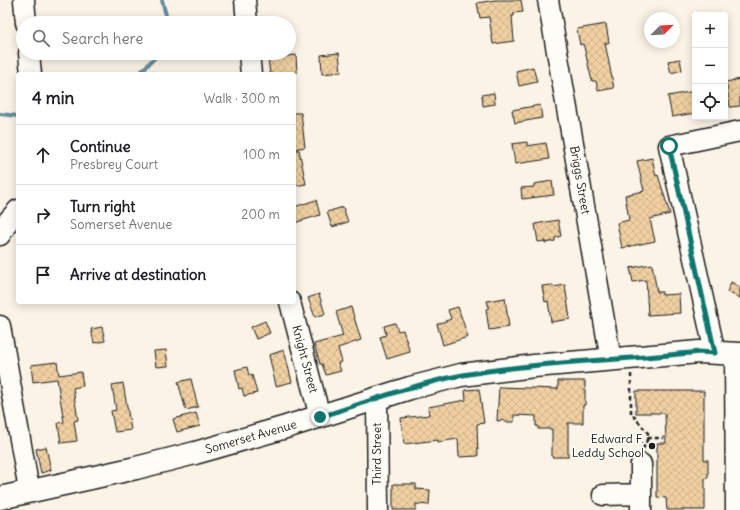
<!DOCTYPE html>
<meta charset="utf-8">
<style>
:root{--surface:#fff;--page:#f6f6f6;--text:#202124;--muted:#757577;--line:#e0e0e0}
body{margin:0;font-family:Delius,sans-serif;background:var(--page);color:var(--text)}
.controls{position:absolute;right:12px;top:12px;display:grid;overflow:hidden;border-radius:4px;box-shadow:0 2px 10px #0003}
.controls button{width:36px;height:36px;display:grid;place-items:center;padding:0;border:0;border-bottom:1px solid var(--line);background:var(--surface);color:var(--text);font:20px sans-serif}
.compass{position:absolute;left:644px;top:12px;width:36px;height:36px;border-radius:50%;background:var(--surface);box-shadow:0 2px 10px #0003;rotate:66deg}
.stop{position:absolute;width:12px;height:12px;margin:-9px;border:3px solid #0f766e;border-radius:50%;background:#fff}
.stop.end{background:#0f766e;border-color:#fff;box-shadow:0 1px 4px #0008}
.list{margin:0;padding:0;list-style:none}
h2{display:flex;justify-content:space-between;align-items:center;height:52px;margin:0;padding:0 16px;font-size:17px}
h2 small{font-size:13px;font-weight:400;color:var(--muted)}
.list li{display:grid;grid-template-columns:26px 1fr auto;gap:12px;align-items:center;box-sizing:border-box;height:60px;padding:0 16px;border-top:1px solid var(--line)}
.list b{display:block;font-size:15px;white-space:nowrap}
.list p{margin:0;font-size:13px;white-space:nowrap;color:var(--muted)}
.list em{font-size:13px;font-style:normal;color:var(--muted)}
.icon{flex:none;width:22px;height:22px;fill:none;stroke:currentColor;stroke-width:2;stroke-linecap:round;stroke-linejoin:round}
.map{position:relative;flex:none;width:740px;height:510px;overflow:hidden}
.search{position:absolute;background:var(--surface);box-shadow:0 2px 10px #0003;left:16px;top:16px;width:280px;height:44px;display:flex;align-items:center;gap:10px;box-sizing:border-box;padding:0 14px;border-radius:22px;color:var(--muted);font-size:15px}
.panel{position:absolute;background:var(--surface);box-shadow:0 2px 10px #0003;left:16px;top:72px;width:280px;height:232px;border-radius:4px}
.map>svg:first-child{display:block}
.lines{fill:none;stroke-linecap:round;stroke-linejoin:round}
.stream{stroke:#628c9c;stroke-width:4}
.building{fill:url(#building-cross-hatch);stroke:#1c1c1c}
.minor-casing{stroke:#1c1c1c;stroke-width:23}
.major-casing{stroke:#1c1c1c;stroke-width:25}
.path{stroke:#1c1c1c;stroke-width:2.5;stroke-dasharray:4 3;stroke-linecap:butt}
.minor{stroke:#fdfcf7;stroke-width:20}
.major{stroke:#fdfcf7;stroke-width:22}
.route{stroke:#0f766e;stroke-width:5}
.poi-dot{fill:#1c1c1c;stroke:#fdfcf7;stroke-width:1.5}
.labels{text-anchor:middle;stroke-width:3.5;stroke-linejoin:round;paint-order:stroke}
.street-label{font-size:12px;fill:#1c1c1c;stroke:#fdfcf7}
.poi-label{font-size:12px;fill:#1c1c1c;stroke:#fdfcf7;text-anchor:end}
</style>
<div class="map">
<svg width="740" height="510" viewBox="0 0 740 510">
<defs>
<pattern id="building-cross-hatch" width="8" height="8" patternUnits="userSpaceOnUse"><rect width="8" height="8" fill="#f0d0a2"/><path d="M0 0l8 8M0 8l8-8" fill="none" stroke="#cdb28b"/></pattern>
</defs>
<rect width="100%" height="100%" fill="#faf3e6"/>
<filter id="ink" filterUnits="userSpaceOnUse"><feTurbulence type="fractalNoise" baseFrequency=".025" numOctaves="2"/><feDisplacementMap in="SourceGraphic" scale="8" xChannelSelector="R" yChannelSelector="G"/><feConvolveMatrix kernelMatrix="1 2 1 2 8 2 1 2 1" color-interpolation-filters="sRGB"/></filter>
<g filter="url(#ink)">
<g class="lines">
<path class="stream" d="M162,0L168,23
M139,74L159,53
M0,114L18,116"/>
</g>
<path class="building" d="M495,0H521L523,12L514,13V16H512L514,41L493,44L489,17L480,18L477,3Z
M606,24L609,43H605L614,88L598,91L596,81H592L584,47L583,44L580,45L577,29Z
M339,53L341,72L322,74L321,55Z
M296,55L297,73L270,74L268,58Z
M680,59L682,70L671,73L668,61Z
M533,67L537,82L519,86L516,71Z
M740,79V106L730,107L726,82Z
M695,91V113L672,117L668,96Z
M494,93L495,104L483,106L482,95Z
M540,105L542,118L515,123L512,110Z
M294,113H301L305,147L294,149Z
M527,142V146L546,143L549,159L515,164L512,144Z
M294,150H299L306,184L294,186Z
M652,158L656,176L658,175L670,214L650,219L655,241L622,248L617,223L629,220L625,195L644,191L637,161Z
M552,181L554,195L522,199L521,188L534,187V184Z
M316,200L320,215L294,223V207Z
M343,207L348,222L332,227L327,212Z
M558,220L561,236L555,238V241L545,243V241L538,242L535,224Z
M652,264L657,292H662V295L679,294L680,313L648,315L646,280L633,282L630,268Z
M731,282L740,287V298L727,292Z
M553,285V287L565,285L570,319L551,322L548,301L545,302L542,286Z
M319,294L325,314L315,317L308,298Z
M505,298L509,327L489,330L486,309L489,308L487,301Z
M351,307L361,340L338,348L342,362L338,363L341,371L326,375L322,364H320L314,344L343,336L336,312Z
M458,307L468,337L443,345L437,324L451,319L448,310Z
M265,321L270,333L256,339L251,327Z
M395,323L398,331L403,330L410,352L387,359L380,337L386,335L384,326Z
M102,327L105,341L94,343L91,329Z
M166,350L168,366L156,367L154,351Z
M284,350L292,382L276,386L269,355Z
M57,362L59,375L81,372L83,386L73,388L78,420L74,421L77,441L61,443L58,423L64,422L57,379L33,382L31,365Z
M247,367L249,376L252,375L257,393L244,396L242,388L239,389L235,370Z
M191,379L198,407L186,410L178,382Z
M558,381H585V405H583V423H568V457H552V429H538V426H536V416L514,415V422H504V420L497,421L499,387L558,389Z
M123,383L131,430L115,432L111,411L116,410L112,385Z
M479,389L484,423L477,424L478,456L459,457L458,439L438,442V440L404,444L401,418L429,415L428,407L466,400L465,390Z
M636,391H704V460H708V478H705V510H667L666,498L657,497V443H666L665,413H636Z
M196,413L200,426L177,432L173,419Z
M46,447L51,470L41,473L36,449Z
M393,484H416V489L430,490L429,505L416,504V510H393Z"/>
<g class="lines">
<g class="minor-casing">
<path id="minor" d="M24,0L26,23
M245,0L247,23
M548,0L611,360
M29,53L31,74
M249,53L251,74
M0,235L9,220L18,210
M290,302L320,417
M0,326L29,490
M715,353L669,146L740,131
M735,354L736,510
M377,399L378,510
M641,464V510
M603,495L641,494"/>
</g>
<g class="major-casing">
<path id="major" d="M0,498L136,468L195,453L286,427L410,388L461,375L534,366L699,352L740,354"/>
</g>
<path class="path" d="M631,374V413L648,433V438H664
M643,449L648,438"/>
<use href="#minor" class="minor"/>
<use href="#major" class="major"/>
</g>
</g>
<g class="lines" filter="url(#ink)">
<path class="route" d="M320,417C367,402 414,384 463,375C541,361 620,361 699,352L715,353L669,146"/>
</g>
<circle class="poi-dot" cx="652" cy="446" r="4"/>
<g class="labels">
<g class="street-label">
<text transform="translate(580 180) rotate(80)" y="4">Briggs Street</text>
<text transform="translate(305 359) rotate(75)" y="4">Knight Street</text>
<text transform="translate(251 437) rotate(-16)" y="4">Somerset Avenue</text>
<text transform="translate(377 454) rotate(-90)" y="4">Third Street</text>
</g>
<g class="poi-label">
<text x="644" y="443">Edward F.<tspan x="644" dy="14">Leddy School</tspan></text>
</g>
</g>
</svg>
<div class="controls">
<button>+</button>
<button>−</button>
<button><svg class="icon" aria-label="locate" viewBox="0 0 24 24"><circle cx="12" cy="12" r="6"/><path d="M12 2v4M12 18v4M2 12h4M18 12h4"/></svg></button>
</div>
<svg class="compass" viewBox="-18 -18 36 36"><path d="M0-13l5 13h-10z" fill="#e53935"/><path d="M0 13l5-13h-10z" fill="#757577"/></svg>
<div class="stop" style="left:669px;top:146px"></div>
<div class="stop end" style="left:320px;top:417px"></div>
<div class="search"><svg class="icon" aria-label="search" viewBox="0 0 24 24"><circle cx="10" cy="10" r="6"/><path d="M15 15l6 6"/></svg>Search here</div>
<section class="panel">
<h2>4 min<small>Walk · 300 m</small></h2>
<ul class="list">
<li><svg class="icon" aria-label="ahead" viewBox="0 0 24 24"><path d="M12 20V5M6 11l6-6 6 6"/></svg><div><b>Continue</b><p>Presbrey Court</p></div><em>100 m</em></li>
<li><svg class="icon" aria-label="right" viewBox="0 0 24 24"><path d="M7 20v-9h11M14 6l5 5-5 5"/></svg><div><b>Turn right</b><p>Somerset Avenue</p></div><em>200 m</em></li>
<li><svg class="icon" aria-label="arrive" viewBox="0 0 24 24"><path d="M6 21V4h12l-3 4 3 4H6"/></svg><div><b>Arrive at destination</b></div></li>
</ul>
</section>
</div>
